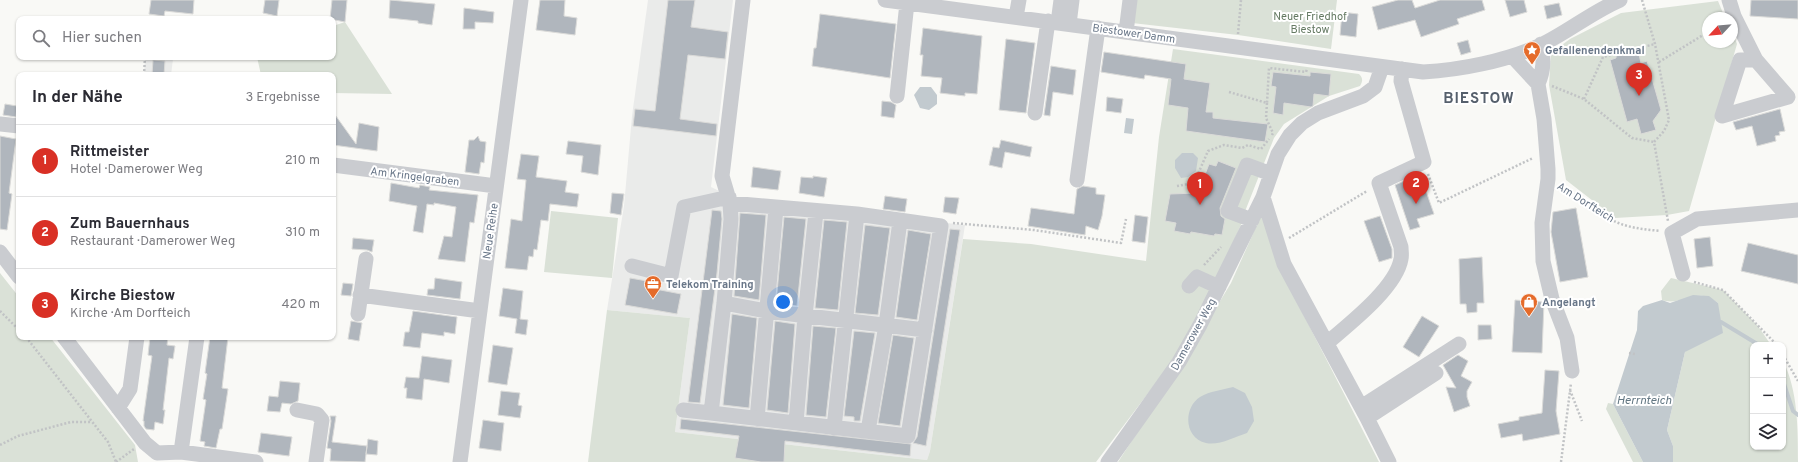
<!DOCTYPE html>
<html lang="de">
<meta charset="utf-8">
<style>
:root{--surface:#fff;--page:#f2f2f3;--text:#2b2b33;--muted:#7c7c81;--line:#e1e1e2;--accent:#d93025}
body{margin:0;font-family:Overpass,sans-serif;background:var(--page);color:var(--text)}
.controls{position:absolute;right:12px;bottom:12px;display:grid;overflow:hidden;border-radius:8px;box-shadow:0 1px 3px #0004}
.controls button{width:36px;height:36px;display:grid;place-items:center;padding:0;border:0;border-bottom:1px solid var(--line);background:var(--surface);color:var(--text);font:20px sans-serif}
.compass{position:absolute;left:1702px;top:12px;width:36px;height:36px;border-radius:50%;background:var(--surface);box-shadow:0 1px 3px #0004;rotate:244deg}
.you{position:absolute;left:783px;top:302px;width:14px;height:14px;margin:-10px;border:3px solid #fff;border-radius:50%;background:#1a73e8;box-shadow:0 0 0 6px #1a73e833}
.badge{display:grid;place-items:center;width:26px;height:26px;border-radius:50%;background:var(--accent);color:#fff;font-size:13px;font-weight:700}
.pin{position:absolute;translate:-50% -33px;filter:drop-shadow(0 1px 2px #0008)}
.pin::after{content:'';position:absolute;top:21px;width:14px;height:12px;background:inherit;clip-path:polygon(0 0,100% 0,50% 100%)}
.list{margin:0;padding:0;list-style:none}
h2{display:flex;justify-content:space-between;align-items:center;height:52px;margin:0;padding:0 16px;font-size:17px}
h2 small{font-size:13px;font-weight:400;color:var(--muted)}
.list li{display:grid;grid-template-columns:26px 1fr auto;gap:12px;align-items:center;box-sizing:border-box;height:72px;padding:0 16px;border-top:1px solid var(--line)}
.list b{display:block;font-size:15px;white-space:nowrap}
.list p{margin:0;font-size:13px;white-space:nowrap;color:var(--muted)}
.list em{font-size:13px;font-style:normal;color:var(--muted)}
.icon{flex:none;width:22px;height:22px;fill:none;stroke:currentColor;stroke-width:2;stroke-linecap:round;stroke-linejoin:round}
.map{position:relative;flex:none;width:1798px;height:462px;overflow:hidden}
.search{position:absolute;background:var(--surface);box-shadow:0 1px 3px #0004;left:16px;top:16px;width:320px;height:44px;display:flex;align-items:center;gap:10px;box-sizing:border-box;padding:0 14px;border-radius:8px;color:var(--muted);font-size:15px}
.panel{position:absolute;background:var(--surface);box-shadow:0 1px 3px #0004;left:16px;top:72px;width:320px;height:268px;border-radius:8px}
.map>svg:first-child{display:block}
.built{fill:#eaebea}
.green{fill:#dae1d7}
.water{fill:#c2cacf}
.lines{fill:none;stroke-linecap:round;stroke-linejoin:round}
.stream{stroke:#c2cacf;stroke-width:4}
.building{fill:#b0b6bd;stroke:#dbdbd9}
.path{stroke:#c1c3c5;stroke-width:2.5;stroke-dasharray:2 2;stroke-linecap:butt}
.minor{stroke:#caccd0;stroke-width:15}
.labels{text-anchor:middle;stroke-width:4;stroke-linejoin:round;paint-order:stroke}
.park-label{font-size:11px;fill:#657a63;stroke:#fff}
.street-label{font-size:11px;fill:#687688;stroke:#fff}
.poi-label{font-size:11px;font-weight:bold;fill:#687688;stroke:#fff;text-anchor:start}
.water-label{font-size:12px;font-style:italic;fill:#637783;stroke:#fff}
.district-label{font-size:15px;font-weight:bold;letter-spacing:1px;fill:#56606d;stroke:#fff}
</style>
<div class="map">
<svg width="1798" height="462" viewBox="0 0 1798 462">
<rect width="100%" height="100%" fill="#f9f9f6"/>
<path class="built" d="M648,0H733L711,187L738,200L965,225L930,451L927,460L675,432L690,318L607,310L624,206L632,116Z
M145,58L173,59L171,75H144Z"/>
<path class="green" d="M1135,0H1337L1331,49L1238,35L1132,23Z
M1718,1L1725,18H1708V42H1732V31L1737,44L1689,211L1667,215L1615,218L1566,180L1549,85L1551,53L1570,39L1621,13Z
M345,22L392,94L333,93V75H261L257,57H333V26Z
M1173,49L1359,74C1363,78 1363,81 1360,86L1329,96L1284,124L1274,138L1242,219L1243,220L1217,279L1174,359L1096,462H588L607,310L690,318L675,432L927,460L930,451L963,239L1031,244L1146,261L1159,137Z
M551,211L618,218L612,278L544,272Z
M1261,216L1264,221L1280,269L1379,462H1118L1182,364L1231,283Z
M0,273L19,297V337H50L135,445L138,462H0Z
M1671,278L1723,290L1758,326L1771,345H1753V447H1783V361C1798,390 1798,429 1798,462H1673V446L1667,430L1685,352L1718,303C1694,285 1683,307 1662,300L1661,291Z
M1608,403L1613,404L1643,462H1633L1606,409Z"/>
<path class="water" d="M920,87H931L937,95V104L929,110L920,108L914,95Z
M1126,118L1134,119L1132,134L1124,133Z
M1182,153H1193L1198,158L1196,171L1188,177L1181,178L1175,168V160Z
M1693,295L1709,296L1718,303L1723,333L1685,352L1667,430L1673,446V462H1643L1613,404L1637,330L1638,311L1643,306L1662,300L1670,303Z
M1233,387L1245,393L1252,407L1254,421L1247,433C1235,437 1218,446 1206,443C1184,438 1183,408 1200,397C1210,391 1222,390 1233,387Z"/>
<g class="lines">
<path class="stream" d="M1721,322L1759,345
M1783,381L1793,411L1798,415"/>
</g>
<path class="building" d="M151,0H194L193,14L165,11L164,16L149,14Z
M265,0H279L277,16L263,13Z
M332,0H347L345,22L330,19Z
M390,0L435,4L432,25L418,23V21L389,18Z
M540,0H565L564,16L577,18L575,35L536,30Z
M668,0H695L691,27L728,32L725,59L688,55L680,119L717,124L716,136L633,126L635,109L655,111Z
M1398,0H1412L1415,8L1440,0H1482L1485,10L1457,19L1459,24L1421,37L1415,20L1378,30L1372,7Z
M1505,0H1524L1527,12L1510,17Z
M1751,0H1798V19L1750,16Z
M1559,3L1562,15L1547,19L1544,6Z
M464,8L494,12L493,23L475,22V29H463Z
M1342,12L1358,14L1356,37L1340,35Z
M820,14L896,24L890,78L812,66L814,48H816Z
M923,28L982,36L977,94L965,93V96L940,93L942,78L921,76L923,55H920Z
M1006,39L1035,43L1026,113L999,110Z
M1468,40L1471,52L1461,55L1457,43Z
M1638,50L1641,63L1647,61L1661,110L1653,121L1656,130L1641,134L1637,119L1627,122L1610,60L1616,58V56Z
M1104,52L1186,64L1184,79L1210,83L1206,112H1213V118L1268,124L1265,142L1186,131L1188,108L1168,105L1171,79L1145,75L1144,79L1101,72Z
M153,60L165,61L164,75H152Z
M1051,66L1076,70L1073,95L1053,92L1050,116L1044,115Z
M1273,72L1310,76V72L1331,74L1329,96L1314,94L1313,106L1311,107L1284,103L1283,115L1273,113L1276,87L1271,86Z
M1107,97L1123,99L1121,113L1106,111Z
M882,101L891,102L896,105L894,118L881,116Z
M5,104L17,106L16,117L3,115Z
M1780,109L1785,131L1779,132L1780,135L1775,136L1776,141L1757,146L1752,126L1736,130L1733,122Z
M333,112L356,144L359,123L379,127L377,151L333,145Z
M0,136L16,139L9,193L12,194L7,230L0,229Z
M478,136L480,141L486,142L484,163L481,162L479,174L465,172L469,140H474Z
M1001,140L1032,147L1030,157L1005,152L1002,168L989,165L993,147L999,148Z
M568,141L601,145L598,175L581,172L583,156L566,154Z
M521,154L539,156L536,177L567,181L565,192L579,194L577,207L550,204L548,221L541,220L537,250L534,249L533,257L529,256L527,270L505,268L511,219L522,221L526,180L517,179Z
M1218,161L1236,168L1220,208L1221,216L1225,219L1222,235L1215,234L1214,236L1191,232L1190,234L1174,231L1176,223L1165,221L1170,194L1198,193L1209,164L1216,166Z
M753,167L781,171L778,190L751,187Z
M1420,174L1434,214L1417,219L1420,227L1410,230L1395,185Z
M813,176L827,178L824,197L799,193L801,177L813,178Z
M391,183L419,188L420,185L430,187L429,190L478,195L474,223L470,222L465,262L438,259L444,236L452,237L456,207L434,203V205L427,204L423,233L413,231L417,206L389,201Z
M1083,186L1096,188V194L1105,195L1102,216L1098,230L1086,226L1085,235L1028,226L1031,208L1074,214L1077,189Z
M612,193L624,194L621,215L610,213Z
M885,196L907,199L905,212L883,209Z
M945,197L959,198L956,214L943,212Z
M1576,208L1588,277L1560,282L1551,232L1553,212Z
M712,210L721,211L722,219L717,273L700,403L688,402Z
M740,213L766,215L759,300L734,296Z
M1135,215L1148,217L1145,243L1132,241Z
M1380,216L1392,249V258L1379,262L1364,221Z
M784,217L806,219L797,306L776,303Z
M824,220L847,222L838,310L815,308Z
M865,225L890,228L878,315L855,313Z
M950,229L960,230L926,446L913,443L917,437Z
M908,230L931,234L917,320L896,317Z
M1710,237L1713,266L1697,268L1694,239Z
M353,238L374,240L372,252L367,250L352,249Z
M1748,243L1798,255V284L1741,271Z
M1482,257L1484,303H1477V312L1467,313L1466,304H1460L1459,259Z
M435,278L462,282L460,299L427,295L428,289H434Z
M630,278L647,281L645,287L681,294L677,314L625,305Z
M343,283L353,284L351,296L341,295Z
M503,288L523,291L520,319L528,320L526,335L515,333L517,319L499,316Z
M1515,300L1544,302L1542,353L1512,352Z
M413,311L457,317L455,334L444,332V336L422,333L420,348L403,346L405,332H409Z
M732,314L757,318L749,408L723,405Z
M1422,316L1439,326L1419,357L1403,347Z
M351,321L362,323L359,341L348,339Z
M775,321L795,324L788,413L767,410Z
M1478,325H1491L1492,339L1478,340Z
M813,326L836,328L826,417L806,415Z
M854,331L875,333L860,421H854V417L844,416Z
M893,335L914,338L900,426L878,423Z
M150,337H168L167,345L175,346L173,359L169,358L163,410H165L163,424L155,422L154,430L146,429L144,426V421H143L152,356L148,355Z
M210,337H228L222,388L228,389L222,429H220L216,448L204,446L205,442L200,441L206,400L203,399L207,374L205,373Z
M493,345L513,348L507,385L488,382Z
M1458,355L1468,361L1461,376L1472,382L1467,391V397L1470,406L1454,412L1446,387L1456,388L1443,365Z
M422,356L452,360L449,383L424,379L422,400L406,398L407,388H404L406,377L419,378Z
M1545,370L1559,371L1556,411L1560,434L1523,441L1522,434L1501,438L1498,424L1519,420V417L1542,413Z
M280,381L300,383L298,401L291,404L282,403L280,412L267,411L269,396L278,397Z
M501,391L520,393L518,405L522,406L520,418L498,415Z
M330,416H336L332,442L367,446L365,462L330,461L331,449L327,448L331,421Z
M681,419L911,444L910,456L785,441L784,462H761L735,458L739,436L680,429Z
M483,420L504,423L501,451L479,448Z
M261,433L292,437L289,456L258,452Z
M368,439L378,441L377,455L366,454Z"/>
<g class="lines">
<path class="path" d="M1642,0L1655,44L1669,120L1664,131L1654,142L1668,221
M1238,34L1241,0
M1659,62L1708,32
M144,75L145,57
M1552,86L1584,99L1632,138L1654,142
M1229,92L1267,103L1269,68L1306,72L1307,69
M1584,99L1603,57L1655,44
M1267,103L1266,118L1273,133L1272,135
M1428,174L1439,203L1533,158
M1561,185C1580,194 1594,211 1612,220C1627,228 1643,229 1660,231
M1177,186L1194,183L1208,151L1224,145L1242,148L1248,145L1261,149L1269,139
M953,223L1034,230L1121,243L1126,219
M1289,238L1367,191
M1204,265L1221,247
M1694,282L1723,290L1777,345
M0,311L19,330
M26,337L108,442L116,462
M1629,353L1635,354
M1783,355L1798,381
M1570,390L1582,421
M0,445L18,436L71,422H92
M116,462L134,449
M1561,462L1571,383"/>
<path class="minor" d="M885,0L1423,72C1460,70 1506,61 1541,45C1568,32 1592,12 1620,0
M1729,0L1734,16L1756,60
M1016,17L1019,0
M1058,23L1061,0
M1069,24L1072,0
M1126,32L1130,0
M1512,56L1538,84L1544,119L1548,169V179L1542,223L1543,261L1552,299L1567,338L1572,371
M1740,60H1756L1788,97L1722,116Z
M1538,84C1544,70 1544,59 1541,44
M897,96L907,3
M1035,113L1048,21
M0,124L19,126
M333,165L496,186
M1077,180L1098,28
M1263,197L1284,264L1367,418L1389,462
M730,203L857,214L941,226L908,436L711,413L724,303L731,219L730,203L722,176L743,0
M1252,220L1228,211L1247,165L1271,174
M0,252L19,277
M632,266L671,276L684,207L729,197
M1683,274L1672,233L1697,219L1798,210
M1189,286L1197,277L1219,287
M360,295L480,311
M724,303L766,311L925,330
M358,314L366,259
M64,337L145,443L157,453L181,452L256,462
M1327,343C1349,324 1396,288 1401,259C1402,255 1401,251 1401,247L1379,183L1424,162L1401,81L1402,69
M1361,407L1459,344
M118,408L130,389L137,337
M297,410L317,414L322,420L316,462
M683,410L711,413
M1367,418L1436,373
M757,419L776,208
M796,423L805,316L816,212
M834,428L857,214
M868,431L886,325L900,221
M181,452L197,337
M460,462L521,0
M1108,462L1179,362L1200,325L1263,197L1278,154L1290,135L1302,123L1318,113L1363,96L1375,87L1382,67"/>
</g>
<defs>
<g id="sight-pin" transform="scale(0.9)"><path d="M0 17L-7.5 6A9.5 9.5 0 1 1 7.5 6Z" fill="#e56b2a" stroke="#fff"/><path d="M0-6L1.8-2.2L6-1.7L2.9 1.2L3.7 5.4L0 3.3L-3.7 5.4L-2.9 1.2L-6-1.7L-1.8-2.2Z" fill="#fff"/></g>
<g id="office-pin" transform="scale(0.9)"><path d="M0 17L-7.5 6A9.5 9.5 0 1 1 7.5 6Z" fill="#e56b2a" stroke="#fff"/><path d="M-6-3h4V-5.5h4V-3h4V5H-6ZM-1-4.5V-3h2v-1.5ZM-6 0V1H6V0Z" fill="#fff"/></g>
<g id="shop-pin" transform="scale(0.9)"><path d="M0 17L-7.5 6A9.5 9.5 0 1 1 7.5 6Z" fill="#e56b2a" stroke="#fff"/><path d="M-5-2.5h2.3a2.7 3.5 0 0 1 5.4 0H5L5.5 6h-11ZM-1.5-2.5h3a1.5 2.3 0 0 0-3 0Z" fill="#fff"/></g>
</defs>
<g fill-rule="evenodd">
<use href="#sight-pin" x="1532" y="50"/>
<use href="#office-pin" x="653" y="284"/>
<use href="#shop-pin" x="1529" y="302"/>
</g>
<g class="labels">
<g class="park-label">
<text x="1310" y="20">Neuer Friedhof<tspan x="1310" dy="13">Biestow</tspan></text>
</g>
<g class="street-label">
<text transform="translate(1134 33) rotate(8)" y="4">Biestower Damm</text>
<text transform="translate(415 176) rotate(7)" y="4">Am Kringelgraben</text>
<text transform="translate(1586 202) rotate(32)" y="4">Am Dorfteich</text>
<text transform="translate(490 231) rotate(-82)" y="4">Neue Reihe</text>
<text transform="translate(1193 334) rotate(-61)" y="4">Damerower Weg</text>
</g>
<g class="poi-label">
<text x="1545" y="54">Gefallenendenkmal</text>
<text x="666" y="288">Telekom Training</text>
<text x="1542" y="306">Angelangt</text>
</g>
<g class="water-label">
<text x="1644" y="404">Herrnteich</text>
</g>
<g class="district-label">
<text x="1479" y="103">BIESTOW</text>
</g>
</g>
</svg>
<div class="controls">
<button>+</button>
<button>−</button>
<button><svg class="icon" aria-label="layers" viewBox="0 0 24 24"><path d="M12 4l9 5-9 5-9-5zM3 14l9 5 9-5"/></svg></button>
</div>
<svg class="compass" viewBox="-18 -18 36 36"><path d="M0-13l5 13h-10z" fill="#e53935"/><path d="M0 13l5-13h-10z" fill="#7c7c81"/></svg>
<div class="you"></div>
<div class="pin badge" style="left:1200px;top:205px">1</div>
<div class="pin badge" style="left:1416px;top:204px">2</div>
<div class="pin badge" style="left:1639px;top:96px">3</div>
<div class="search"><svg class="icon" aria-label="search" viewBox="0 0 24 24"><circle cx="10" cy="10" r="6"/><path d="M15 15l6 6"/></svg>Hier suchen</div>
<section class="panel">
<h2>In der Nähe<small>3 Ergebnisse</small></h2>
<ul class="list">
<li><span class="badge">1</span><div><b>Rittmeister</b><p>Hotel · Damerower Weg</p></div><em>210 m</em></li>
<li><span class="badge">2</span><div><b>Zum Bauernhaus</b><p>Restaurant · Damerower Weg</p></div><em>310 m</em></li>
<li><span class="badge">3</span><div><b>Kirche Biestow</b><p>Kirche · Am Dorfteich</p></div><em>420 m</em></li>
</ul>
</section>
</div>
